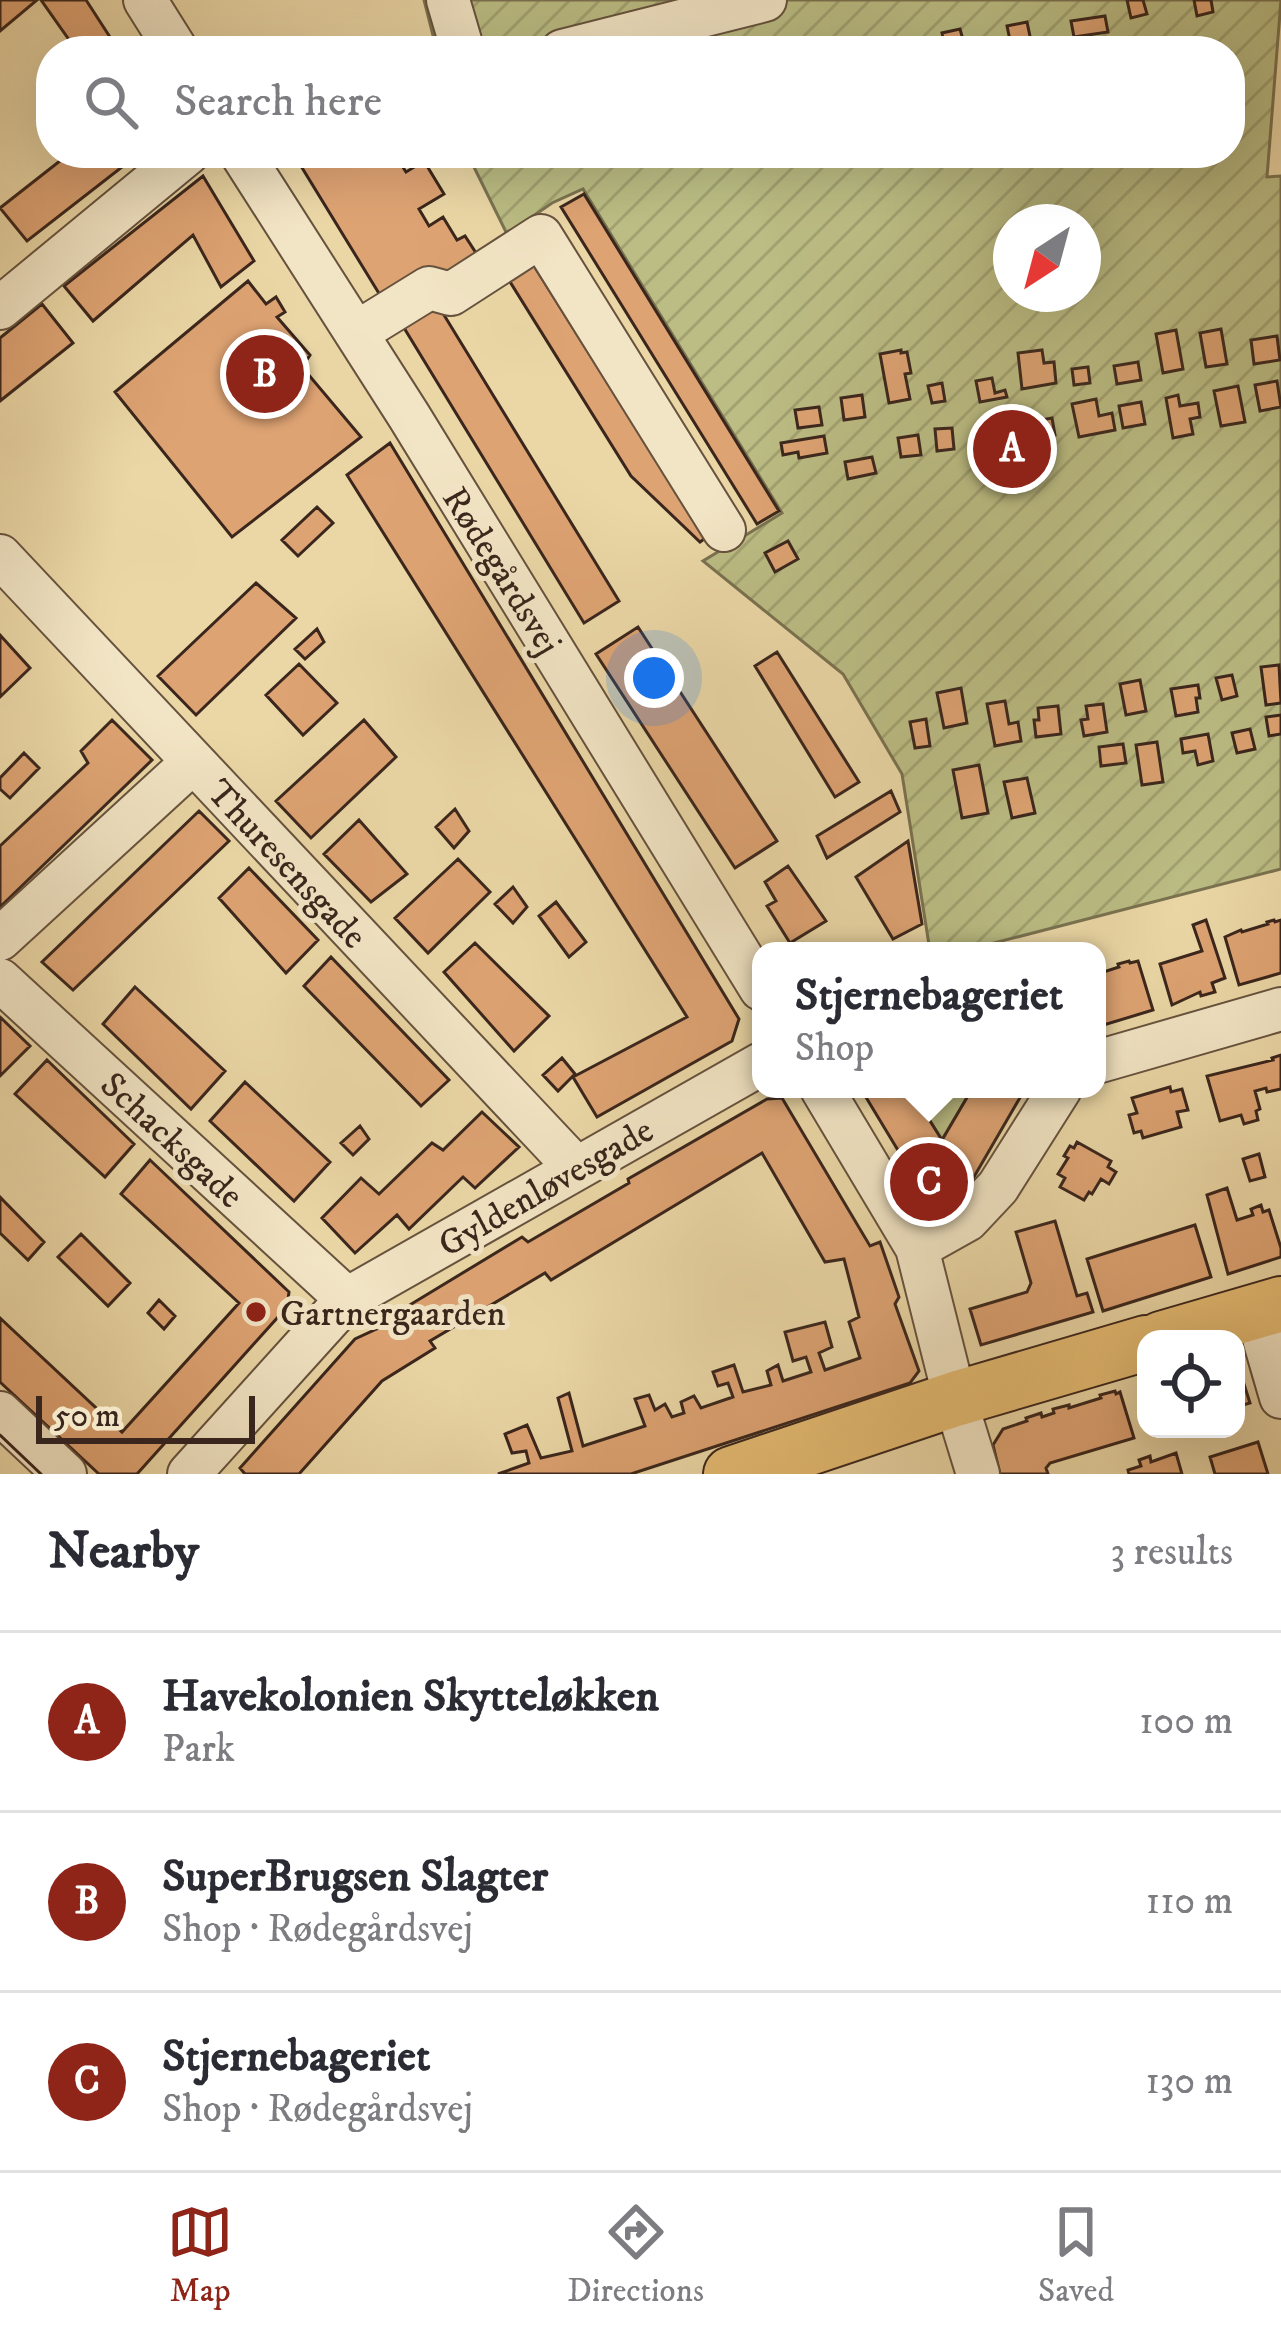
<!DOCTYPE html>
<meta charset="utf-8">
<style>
:root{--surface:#fff;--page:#f7f7f7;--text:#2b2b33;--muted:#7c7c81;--line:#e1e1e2;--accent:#8f2418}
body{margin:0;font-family:"IM FELL DW Pica",serif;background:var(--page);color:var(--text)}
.controls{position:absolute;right:36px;bottom:36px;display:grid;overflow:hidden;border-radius:24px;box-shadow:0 12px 48px #0002}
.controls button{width:108px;height:108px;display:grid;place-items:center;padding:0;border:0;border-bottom:3px solid var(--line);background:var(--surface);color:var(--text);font:60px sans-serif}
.compass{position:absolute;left:993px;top:204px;width:108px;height:108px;border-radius:50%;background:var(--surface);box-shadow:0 12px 48px #0002;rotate:216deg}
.scale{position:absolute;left:36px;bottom:30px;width:219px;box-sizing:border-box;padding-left:12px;border:6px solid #3a261c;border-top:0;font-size:33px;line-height:42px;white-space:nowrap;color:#3a261c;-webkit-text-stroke:9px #f2e5c5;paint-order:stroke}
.you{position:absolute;left:654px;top:678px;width:42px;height:42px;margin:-30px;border:9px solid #fff;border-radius:50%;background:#1a73e8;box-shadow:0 0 0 18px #1a73e833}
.badge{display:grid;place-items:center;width:78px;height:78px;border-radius:50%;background:var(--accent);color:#fff;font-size:39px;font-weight:700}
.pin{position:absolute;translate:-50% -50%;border:6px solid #fff;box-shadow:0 3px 12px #0006}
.popup{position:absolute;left:752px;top:942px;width:354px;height:156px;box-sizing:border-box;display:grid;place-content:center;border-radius:24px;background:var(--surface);filter:drop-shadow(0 3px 9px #0005);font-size:39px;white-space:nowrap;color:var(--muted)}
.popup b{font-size:45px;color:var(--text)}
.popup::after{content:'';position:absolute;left:50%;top:100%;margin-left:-24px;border:24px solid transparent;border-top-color:var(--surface)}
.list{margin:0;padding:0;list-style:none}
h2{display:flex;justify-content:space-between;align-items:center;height:156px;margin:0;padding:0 48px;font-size:51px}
h2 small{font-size:39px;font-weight:400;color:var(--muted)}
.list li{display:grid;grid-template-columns:78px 1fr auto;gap:36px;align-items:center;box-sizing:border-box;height:180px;padding:0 48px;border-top:3px solid var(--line)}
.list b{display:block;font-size:45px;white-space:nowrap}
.list p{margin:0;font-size:39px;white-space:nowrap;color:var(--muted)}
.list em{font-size:39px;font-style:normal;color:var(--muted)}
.icon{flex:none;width:66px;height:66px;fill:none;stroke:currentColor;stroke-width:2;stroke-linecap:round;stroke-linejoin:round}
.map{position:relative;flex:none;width:1281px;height:1474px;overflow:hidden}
.search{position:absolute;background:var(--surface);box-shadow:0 12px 48px #0002;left:36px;right:36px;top:36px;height:132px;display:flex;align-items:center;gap:30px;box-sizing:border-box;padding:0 42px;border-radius:48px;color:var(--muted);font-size:45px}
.sheet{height:696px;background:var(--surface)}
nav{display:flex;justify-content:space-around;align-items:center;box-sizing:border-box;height:168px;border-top:3px solid var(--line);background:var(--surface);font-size:33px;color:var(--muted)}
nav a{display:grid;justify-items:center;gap:6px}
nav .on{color:var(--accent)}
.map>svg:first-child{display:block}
.green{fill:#bbbd84;stroke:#7a7250;stroke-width:3}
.garden{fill:url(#garden-furrows);stroke:#7a7250;stroke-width:3;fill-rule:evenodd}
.building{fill:#dea373;stroke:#3a261c;stroke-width:3}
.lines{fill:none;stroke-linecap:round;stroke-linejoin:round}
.minor-casing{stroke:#66523e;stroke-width:46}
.major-casing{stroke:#3a261c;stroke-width:58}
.minor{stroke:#f2e5c5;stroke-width:42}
.major{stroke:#e6bc73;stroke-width:54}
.tram{stroke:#3a261c;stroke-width:3}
.poi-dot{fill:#8f2418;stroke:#f2e5c5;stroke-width:4.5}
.labels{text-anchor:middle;stroke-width:10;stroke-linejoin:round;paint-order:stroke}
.street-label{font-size:36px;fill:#3a261c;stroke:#f2e5c5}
.poi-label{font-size:36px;fill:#3a261c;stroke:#f2e5c5;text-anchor:start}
</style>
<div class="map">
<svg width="1281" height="1474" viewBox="0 0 1281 1474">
<defs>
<pattern id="garden-furrows" width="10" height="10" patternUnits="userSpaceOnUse" patternTransform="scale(3)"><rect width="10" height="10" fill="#bbbd84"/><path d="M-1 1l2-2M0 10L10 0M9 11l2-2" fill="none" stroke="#a2a271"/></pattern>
</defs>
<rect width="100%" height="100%" fill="#ebd7a6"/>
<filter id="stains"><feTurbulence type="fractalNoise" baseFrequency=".00167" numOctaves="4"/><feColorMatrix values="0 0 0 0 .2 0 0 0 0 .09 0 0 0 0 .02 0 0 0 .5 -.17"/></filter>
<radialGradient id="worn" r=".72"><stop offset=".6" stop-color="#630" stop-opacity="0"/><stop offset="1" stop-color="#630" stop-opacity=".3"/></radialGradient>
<path class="green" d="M910,1089H972L942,1140Z"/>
<path class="garden" d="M424,0H1281L1267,177L1281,176V869L963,951H930L902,774L843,674L703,561L782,513L583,189L552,203L507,234L467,153H1230V51H437ZM1011,222H1083V294H1011Z"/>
<path class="building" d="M0,0H37L0,31Z
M41,0H86L119,51H77Z
M1127,0H1143L1147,14L1131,18Z
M1194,0H1211L1213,12L1197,16Z
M1105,16L1108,32L1074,37L1071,21Z
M1027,22L1031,41L1011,45L1007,26Z
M960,29L965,47L946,51L942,33Z
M70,153H140L27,241L0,208Z
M293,153H394L406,172L424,161L444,194L419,209L429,226L443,217L457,240L465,236L478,256L440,279L383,300Z
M203,176L254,261L221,287L193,235L93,321L64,286Z
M584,194L779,511L757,524L561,207Z
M526,253L661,468L711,534L700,542L631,476L502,269Z
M248,281L266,304L276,297L285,312L277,317L310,355L302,367L361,437L232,537L115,392Z
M433,297L619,601L584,623L398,318Z
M42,304L73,343L0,401V338Z
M1221,329L1227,364L1206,367L1200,333Z
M1176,330L1183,369L1163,373L1156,334Z
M1277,336L1280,360L1254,364L1251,340Z
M901,350V353L907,352L911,373L905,374L910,399L889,403L880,354Z
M1042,350L1044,363L1054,362L1056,383L1022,389L1018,353Z
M1138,362L1141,380L1117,384L1114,366Z
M1088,367L1090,383L1074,385L1072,369Z
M992,378L995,393L1005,390L1007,397L980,402L976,381Z
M1277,381L1281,407L1260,411L1255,385Z
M942,383L945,401L932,403L928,386Z
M1238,386L1245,422L1221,426L1214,391Z
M862,395L865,417L844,420L841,398Z
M1178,395L1180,406L1198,403L1200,417L1190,419L1193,434L1173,438L1166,398Z
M1096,399L1099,416L1112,413L1115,430L1079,437L1072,404Z
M1141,402L1145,424L1123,428L1119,406Z
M819,407L822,425L798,428L795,410Z
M1052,418L1055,435L1039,438L1036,421Z
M1006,424L1010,453L989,456L985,427Z
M952,428L954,449L937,451L935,429Z
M918,435L921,455L901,457L898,438Z
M824,436L827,453L799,458L798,452L783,455L781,443Z
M390,443L739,1019L732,1041L597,1117L573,1077L687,1017L347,475Z
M872,457L876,473L848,479L845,462Z
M317,507L333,523L298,556L282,540Z
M788,541L798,559L775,572L765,553Z
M256,583L296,618L196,715L158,676Z
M638,627L777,841L735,868L596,654Z
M317,629L324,642L305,659L295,649Z
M0,635L30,668L0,697Z
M777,652L859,782L835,797L755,666Z
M299,664L337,703L303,735L266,695Z
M1279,665L1281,703L1266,705L1261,667Z
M1232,675L1237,696L1222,700L1216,678Z
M1140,680L1146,711L1126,715L1120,684Z
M1198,685L1200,698H1196L1198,712L1176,716L1171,689Z
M961,688L967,723L944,728L937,693Z
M1005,701L1009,724L1018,722L1021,741L995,746L987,704Z
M1103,704L1107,732L1084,736L1081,720L1088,719L1086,706Z
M1058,706L1061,734L1036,737L1034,720H1039L1038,708Z
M1281,715V734L1269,736L1266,717Z
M926,719L930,746L915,748L910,722Z
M112,720L152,760L0,907V846L88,763L81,751Z
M364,720L396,757L311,838L276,801Z
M1250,729L1255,749L1237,753L1232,733Z
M1208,734L1213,761L1198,765L1195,751L1183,753L1181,739Z
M1157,742L1163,782L1142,785L1136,745Z
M1123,744L1126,763L1101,766L1099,747Z
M24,753L39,768L10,798L0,789V778Z
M979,765L988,813L962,818L953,770Z
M1027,778L1035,813L1012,818L1004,782Z
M891,791L900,812L827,858L817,836Z
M455,809L469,831L454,848L436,827Z
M199,811L229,841L73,990L42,962Z
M359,820L407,874L371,902L324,854Z
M908,841L922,924L893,939L856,877Z
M458,859L490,892L428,953L395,918Z
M788,866L826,921L790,943L767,906L776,901L765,882Z
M249,868L318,940L286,973L219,898Z
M513,887L527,907L513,923L495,904Z
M556,902L586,942L569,957L539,916Z
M1206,920L1225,978L1212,983L1215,992L1201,996L1200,992L1172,1005L1160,964L1202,951L1193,925Z
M1274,920L1275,922L1281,920V973L1239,985L1225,937L1241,930L1242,932L1268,924L1267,922Z
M475,943L549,1016L514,1051L444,972Z
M331,957L449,1080L421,1106L304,986Z
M1129,961L1130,963L1138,961L1153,1010L1097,1027V974L1119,967L1118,964Z
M135,987L225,1071L191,1109L103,1024Z
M0,1017L30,1046L0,1076Z
M1281,1055V1089L1267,1092L1266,1088L1255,1091L1260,1109L1256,1111L1258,1120L1244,1124L1241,1115L1220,1121L1207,1076L1273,1060L1272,1058Z
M562,1058L575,1074L558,1091L543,1075Z
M47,1060L134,1144L105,1177L15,1094Z
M245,1082L330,1162L294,1201L210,1121Z
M1170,1087L1171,1092L1182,1089L1188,1110L1177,1112L1181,1127L1143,1138L1141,1131L1134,1133L1129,1115L1137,1113L1132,1098Z
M861,1089H910L942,1140L972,1089H1025L964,1194L925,1195Z
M782,1098L870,1246L880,1242L899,1297L895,1304L919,1371L910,1383L631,1474H498L529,1463L526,1451L512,1453L505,1434L527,1425L541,1458L572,1451L558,1398L569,1393L583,1446L645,1426L635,1399L649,1395L655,1410L665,1404L672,1417L684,1413L681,1402L694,1396L701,1408L733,1397L728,1383L718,1386L713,1372L734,1365L743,1392L771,1385L767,1371L778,1365L783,1381L811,1372L806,1357L793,1361L785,1332L825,1322L832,1347L819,1353L825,1370L860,1358L849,1322L859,1317L844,1259L825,1262L762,1153L551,1280L545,1273L430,1341L435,1348L382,1381L299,1474H245L240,1468L355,1339L411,1313L408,1306L522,1237L528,1242L629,1183L628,1179L767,1099Z
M482,1112L519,1147L475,1188L463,1177L409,1229L397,1215L355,1253L322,1218L361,1178L379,1194L432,1143L443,1150Z
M360,1126L369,1139L353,1155L341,1143Z
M1077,1142L1111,1161L1108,1167L1116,1172L1109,1184L1101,1179L1092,1194L1089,1192L1084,1200L1060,1187L1065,1178L1058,1174L1068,1158L1064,1156L1070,1146L1074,1148Z
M1259,1154L1265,1177L1250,1181L1243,1159Z
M150,1160L289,1292L287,1307L137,1474H99L0,1382V1318L122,1432L239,1303L121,1194Z
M1227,1188L1237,1220L1253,1215L1251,1209L1261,1205L1263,1212L1269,1210L1281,1248V1257L1228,1274L1207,1195Z
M0,1197L44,1242L28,1260L0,1233Z
M1055,1221L1077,1296L1087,1293L1093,1312L981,1345L970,1309L1027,1292L1031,1283L1016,1232Z
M1195,1225L1211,1277L1103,1311L1087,1259Z
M81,1234L130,1283L108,1306L58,1257Z
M159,1300L175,1316L164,1329L148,1313Z
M1236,1359L1250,1403L1236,1407Z
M1115,1391L1116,1394L1120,1392L1134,1438L1050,1463L1046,1468L1048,1474H1000L993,1445L1003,1429L1027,1421L1026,1418L1041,1413L1042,1417L1054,1413L1053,1409L1069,1405V1408L1101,1398L1100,1395Z
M1258,1442L1268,1474H1215L1210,1457Z
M1176,1453L1182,1474H1129L1128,1470L1141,1466L1139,1460L1150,1456L1151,1462Z"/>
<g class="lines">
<g class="minor-casing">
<path id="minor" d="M145,0L177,51
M448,0L463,51
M562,51L765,0
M241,153L409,416L761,989
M0,308L188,153
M356,333L429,288L451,294L541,236L724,530
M0,556L576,1168
M0,939L193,762
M0,980L347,1299
M1097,1062L1281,1009
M822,1089L917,1248L955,1399L978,1474
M917,1248L967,1220L998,1187L1060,1089
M1256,1311L1281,1397
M0,1413L65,1474
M189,1474L347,1299L761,1064"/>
</g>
<g class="major-casing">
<path id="major" d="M1161,1339L1281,1304
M731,1474L955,1399L1146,1343"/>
</g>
<use href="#minor" class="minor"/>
<use href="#major" class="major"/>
<path class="tram" d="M0,1435L41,1474"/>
</g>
<circle class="poi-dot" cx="256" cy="1312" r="12"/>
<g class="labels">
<g class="street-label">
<text transform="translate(503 570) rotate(58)" y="13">Rødegårdsvej</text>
<text transform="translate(288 863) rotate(47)" y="13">Thuresensgade</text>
<text transform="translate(173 1139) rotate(43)" y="13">Schacksgade</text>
<text transform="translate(545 1186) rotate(-30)" y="13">Gyldenløvesgade</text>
</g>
<g class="poi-label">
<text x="280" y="1325">Gartnergaarden</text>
</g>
</g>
<rect width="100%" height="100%" filter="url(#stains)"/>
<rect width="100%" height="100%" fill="url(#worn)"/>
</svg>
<div class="controls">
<button><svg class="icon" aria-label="locate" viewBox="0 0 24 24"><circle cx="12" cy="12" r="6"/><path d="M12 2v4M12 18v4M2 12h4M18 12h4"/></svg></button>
</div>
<svg class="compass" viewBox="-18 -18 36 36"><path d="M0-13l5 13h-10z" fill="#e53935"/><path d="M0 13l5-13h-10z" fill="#7c7c81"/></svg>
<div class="scale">50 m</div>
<div class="you"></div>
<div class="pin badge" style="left:1012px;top:449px">A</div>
<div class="pin badge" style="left:265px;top:374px">B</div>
<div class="pin badge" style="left:929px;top:1182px">C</div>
<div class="popup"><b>Stjernebageriet</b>Shop</div>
<div class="search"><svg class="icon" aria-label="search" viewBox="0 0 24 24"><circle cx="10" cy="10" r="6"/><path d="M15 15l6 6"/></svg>Search here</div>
</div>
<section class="sheet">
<h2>Nearby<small>3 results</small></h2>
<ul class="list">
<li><span class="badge">A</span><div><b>Havekolonien Skytteløkken</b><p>Park</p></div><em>100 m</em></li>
<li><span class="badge">B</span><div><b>SuperBrugsen Slagter</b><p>Shop · Rødegårdsvej</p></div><em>110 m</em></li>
<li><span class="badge">C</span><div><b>Stjernebageriet</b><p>Shop · Rødegårdsvej</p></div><em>130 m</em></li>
</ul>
</section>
<nav>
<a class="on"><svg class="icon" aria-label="map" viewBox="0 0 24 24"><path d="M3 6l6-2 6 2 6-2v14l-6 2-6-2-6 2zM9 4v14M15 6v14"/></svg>Map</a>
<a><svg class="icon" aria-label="directions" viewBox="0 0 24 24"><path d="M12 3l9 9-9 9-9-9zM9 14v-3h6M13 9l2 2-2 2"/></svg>Directions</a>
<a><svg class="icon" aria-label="saved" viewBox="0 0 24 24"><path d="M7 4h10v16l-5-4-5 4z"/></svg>Saved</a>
</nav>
